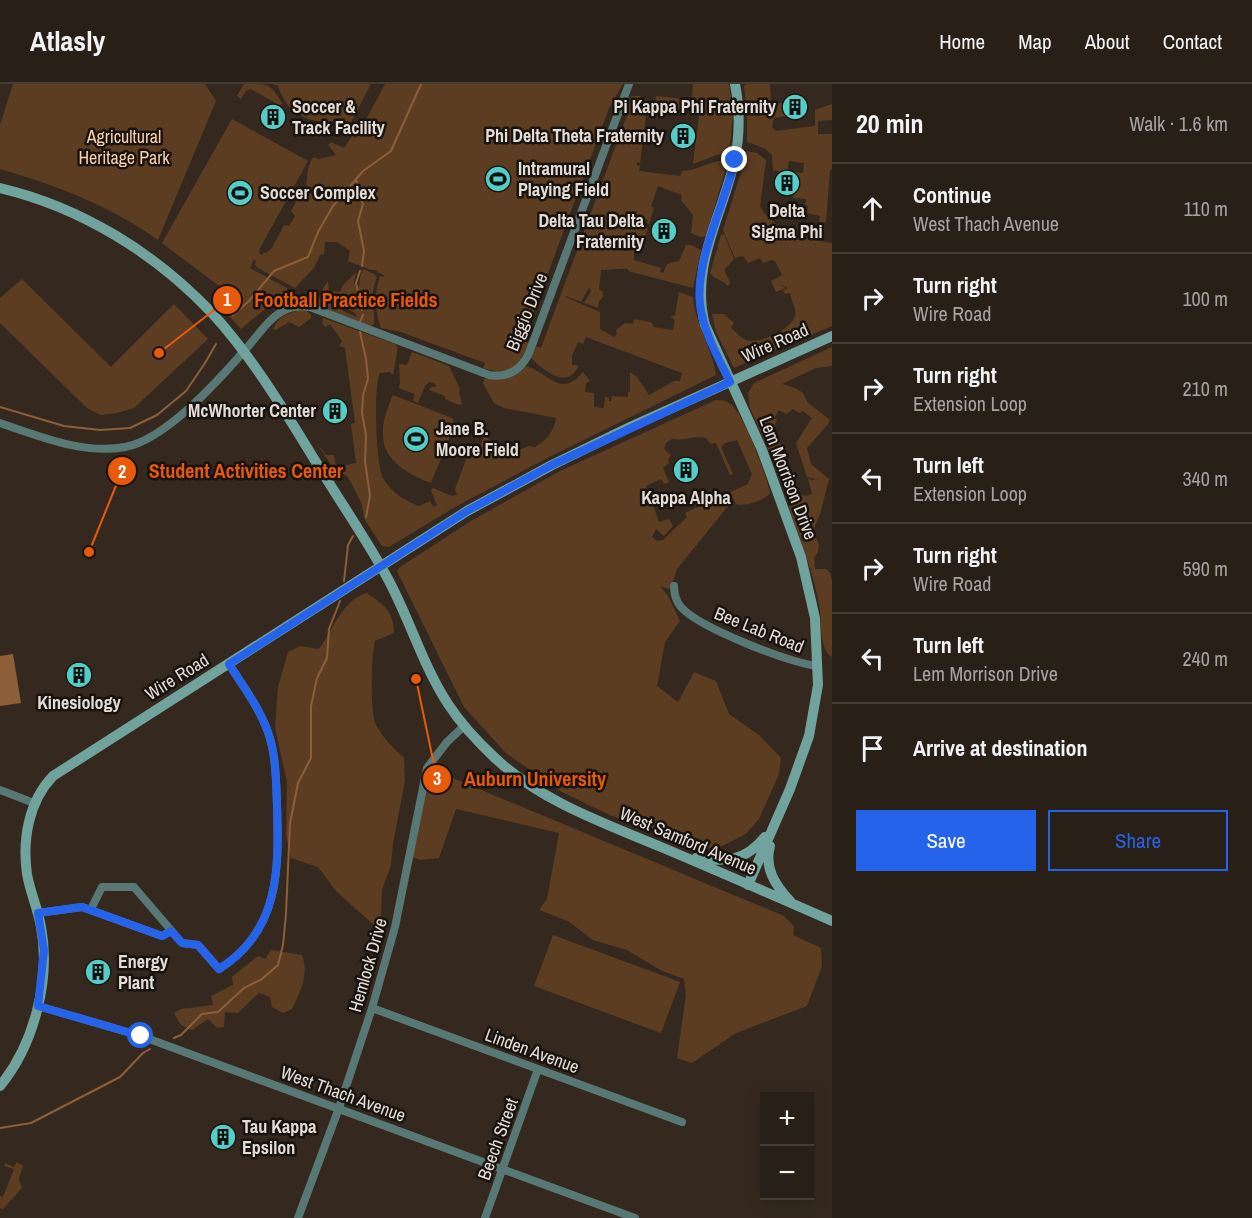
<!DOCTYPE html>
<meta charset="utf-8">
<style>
:root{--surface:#281f17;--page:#342c24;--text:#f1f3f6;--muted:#a5a2a1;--line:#443d36;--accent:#2563eb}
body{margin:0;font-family:"Archivo Narrow",sans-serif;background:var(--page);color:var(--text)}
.controls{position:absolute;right:18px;bottom:18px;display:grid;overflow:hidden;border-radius:0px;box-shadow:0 3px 15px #0003}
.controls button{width:54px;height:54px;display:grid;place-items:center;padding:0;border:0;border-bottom:2px solid var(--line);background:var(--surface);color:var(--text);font:30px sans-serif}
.stop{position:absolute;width:18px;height:18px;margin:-14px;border:4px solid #2563eb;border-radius:50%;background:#fff}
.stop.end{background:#2563eb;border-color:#fff;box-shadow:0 2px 6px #0008}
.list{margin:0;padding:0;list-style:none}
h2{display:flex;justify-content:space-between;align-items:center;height:78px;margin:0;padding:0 24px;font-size:26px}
h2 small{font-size:20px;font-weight:400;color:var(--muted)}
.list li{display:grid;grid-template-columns:39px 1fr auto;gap:18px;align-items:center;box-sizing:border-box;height:90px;padding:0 24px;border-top:2px solid var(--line)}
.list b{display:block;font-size:22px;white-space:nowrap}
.list p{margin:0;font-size:20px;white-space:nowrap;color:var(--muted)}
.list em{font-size:20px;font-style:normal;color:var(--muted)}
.actions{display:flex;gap:12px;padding:18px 24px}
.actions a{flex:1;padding:14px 0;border:2px solid var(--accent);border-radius:0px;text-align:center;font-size:21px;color:var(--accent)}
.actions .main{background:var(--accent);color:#fff}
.icon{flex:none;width:33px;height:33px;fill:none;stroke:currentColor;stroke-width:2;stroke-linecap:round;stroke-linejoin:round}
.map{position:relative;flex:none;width:832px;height:1134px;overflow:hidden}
header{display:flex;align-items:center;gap:36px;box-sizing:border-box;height:84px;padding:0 30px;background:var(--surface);border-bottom:2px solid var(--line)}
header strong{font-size:28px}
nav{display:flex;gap:33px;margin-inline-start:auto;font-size:21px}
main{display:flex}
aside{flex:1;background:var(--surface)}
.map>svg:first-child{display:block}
.green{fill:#5d3d22}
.water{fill:#8d5f39}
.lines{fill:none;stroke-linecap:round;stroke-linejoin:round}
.stream{stroke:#8d5f39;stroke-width:2}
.street{stroke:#587875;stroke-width:8}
.secondary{stroke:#70a29e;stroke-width:10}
.route{stroke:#2563eb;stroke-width:8}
.labels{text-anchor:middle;stroke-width:5;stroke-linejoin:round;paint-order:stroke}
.poi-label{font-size:18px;font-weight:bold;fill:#e4dcd6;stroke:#18130e;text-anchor:start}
.park-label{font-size:18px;fill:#f9cead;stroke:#18130e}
.street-label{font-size:18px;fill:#e4dcd6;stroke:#18130e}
.leader{fill:none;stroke:#e8590c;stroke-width:2}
.callout-dot{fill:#e8590c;stroke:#18130e;stroke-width:2}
.mark-label{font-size:18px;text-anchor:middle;font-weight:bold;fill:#fff}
.callout-label{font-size:20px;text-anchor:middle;font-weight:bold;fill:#e8590c;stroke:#18130e;stroke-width:5;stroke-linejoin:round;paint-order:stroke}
</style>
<header>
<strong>Atlasly</strong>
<nav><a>Home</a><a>Map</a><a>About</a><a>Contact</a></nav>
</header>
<main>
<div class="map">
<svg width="832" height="1134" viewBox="0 0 832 1134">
<rect width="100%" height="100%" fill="#35291f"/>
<path class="green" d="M13,0H205L216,17L158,156C111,122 55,101 0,85V41Z
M244,0C272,0 269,0 283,20L279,21L251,5L246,7L241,15L237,12Z
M273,0H371L348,44L338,39L340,35L329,38L327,44L323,43L324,38C301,36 285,24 278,2Z
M385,0H623L609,24L523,257L529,259C519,282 509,293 483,284L485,279L401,248L381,244C375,226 374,210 380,192L383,193L384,191L377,188L378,186H371L348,177L350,167L337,158H325L324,170L320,171L314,184L295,204L258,184L255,181L256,177L254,175L250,184L287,204V207L241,245L229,232L222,207L218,201L162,159L232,35L308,77L260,164L259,169L262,171L264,168L266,169L272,164L284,141L289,142L295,132L291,127L302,107L306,109C307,96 306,85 313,73L319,75L336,71L328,61L331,58L344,64L352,52L356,54Z
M693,0H729L733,30L729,70L717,71L693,80L701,16L692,15Z
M747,0H770L771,20L782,19L783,27L786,28L791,26L792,31L774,34L772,43L776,47L815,42V26L832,20V36L818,37V50H832V85L830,86L826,138H819L820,132L807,129L808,122L805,121L806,115L793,114L796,88L803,89L804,79L789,77L787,89L773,86L772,71L764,64L747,58V28L744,2Z
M631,12H640L648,17L640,79L637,78V81L640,82L639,87L680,92L682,87C699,87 711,75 728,77L706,152L701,153L691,149L693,131L681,116L682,111L658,102L651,122L654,124L649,140L647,139L648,136L635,132L632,140L645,145L648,143L644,157L640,156L634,170V176L661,184L660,188L663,189L667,180L679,177L686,161H691L701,166L693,204L628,187V185C618,184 611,186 601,186L599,205L603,208V213L599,217L598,224L584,219L591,207L589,204L581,218L566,212L565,213L600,228V245L614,253L617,250L616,246L625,239L633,240L634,235L651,238L654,243L673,246L675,236L670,233L675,231L679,208L693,213C695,241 713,266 716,291L547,374L455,423L389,463L382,462L365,436L361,418L348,393L332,382L316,358L326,371H334L336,383L356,379L351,340L355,339L345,264L339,262L342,257L330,240L325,243L322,239L323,234L395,260L398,263L393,291L390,288L380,289C373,301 376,382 383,394C391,408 405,417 419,422L430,417L433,422H437L431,406L433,404L452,412L457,411L455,405L470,365L476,367L479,365L484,352L512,370L528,362L535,363C547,356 554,347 556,334L504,324L494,319L483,299L484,295C502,293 512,298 526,282C549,289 561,315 583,288L590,297L586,299L585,308L594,309V323L604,324L605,313L609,314V317H611L612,312L628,313V308H630V288L637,293L649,311L674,297H680L682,289L586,253L583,260L578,258L572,272V281H577L578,283C566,306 544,286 531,274L536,262L541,264L627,31Z
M656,12L685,15L683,31L654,27Z
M745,67L757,69L766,76L760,122C765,133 774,139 784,145L782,151L832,159V242L734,284L716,248L712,230H724L734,239L731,244C736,248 741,254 746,256C758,261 792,245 795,232C797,224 791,217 790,209L785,210L783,206L787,205V203L779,200L786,204L776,208L771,197L782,191L775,177L772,176L763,179L760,174L748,179L743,172L735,174L723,146L742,85Z
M724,150L734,175L724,186L730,198L728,202C723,196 714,195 710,189L721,151Z
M363,185L374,190L377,193C369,214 375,220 374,240L371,242L362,239L361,236L359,239L302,219L303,214L306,210C326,212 339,227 357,233L355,229L320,209L328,197L329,207L340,208L343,201L356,188L354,198L356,205L359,202L360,193Z
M22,195L111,283L174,220L208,255L134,324L117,329L101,331L87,324L0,239V214Z
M302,226L307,227L311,231V234L299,243L289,238L276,246L273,245C279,232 289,228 302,226Z
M832,263V282L816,284L782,300L795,304L803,309L808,319L829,335V339L807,364L811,380L829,395L820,430L815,442L814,448L819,461L818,468L814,474L815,485H826L830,489L832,497V573C819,565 822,540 820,526C815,491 800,457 789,423L791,421L789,417L793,411L799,409L805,412L812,410L808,395L813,396L822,394L816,395L807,393L796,359L812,334L803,327L799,329L793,325L786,330L779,326L774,334L777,336C770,351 776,355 787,365L779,370L788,395L792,394L794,398L789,403L784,402L780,398L772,373L750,324L748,309L754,299Z
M412,268L449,282L460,305L459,309L462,320L459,321L445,315V312L429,306L430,304L436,302L435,299L429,298L425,302L418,319L413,317L415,310L399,304L400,299L399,280L407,281Z
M393,311L452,334L455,340L431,399C385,381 371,359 393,311Z
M716,316C723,316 728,317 733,322C744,333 767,392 770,409C765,416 745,423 736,420L730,408L748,400L752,390L737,356L725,359L721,363L733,390L730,391L716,359L711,360L706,354C695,351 684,357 672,355L666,359L664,365L671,371L668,376L669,379L663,384L669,398L664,400L661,395L646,402L659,438L669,435L673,442L664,452L656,445L652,453L657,457L663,456L687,433L685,429L725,410L729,421L677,485L670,505L660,502L668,512L680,537L665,558L657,602L678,618L694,588L716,597L729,630L759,651L781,674L779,690L759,735L746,750L722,762L701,766L649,743L612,732L560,707L506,669L464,623L397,487L400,483L471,437L560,387Z
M367,509C384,522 393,526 394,549L375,557C371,571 370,629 376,641C383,654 393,664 404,674L405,697L393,759L391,781L382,806L381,832L374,841L336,807L318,783L291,774L286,751L287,698L275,644L278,603L288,568L300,562L319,565C333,546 342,516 367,509Z
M443,690L784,832L794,842L793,851L821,864L822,882L807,922L736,949L692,979L677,974L686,911L684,895L662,887L627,866L593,856L568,837L539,826L547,815L559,749L456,725L439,774L420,776L410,772L423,701Z
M553,851L680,898L661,949L534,902Z
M271,866L302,871C309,890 301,907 292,925L283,929L272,923L270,913L259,909L238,929L225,928L224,943L217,944L208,935L192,946L181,941L174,929L181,925L213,921L211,912L233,901L232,893L258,872L265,875Z
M17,1078L23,1082L19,1095L22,1104L3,1125L0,1124V1112L3,1113L14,1085L4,1082L5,1079L14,1083Z"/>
<path class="water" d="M13,570L21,619L0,622V572Z"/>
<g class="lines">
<path class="stream" d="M356,95L363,120L358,137L364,167L362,182
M360,187L356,199L362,226
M233,231L249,217L274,187L308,173L318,148L333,122L363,87L391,67L421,0
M360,238L363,231
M360,248L366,275L368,295L363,311L362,329L366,351L365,377L370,412L366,433
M0,323L64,342L100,346L130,344L157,331L186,307L205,279L216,260
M344,497L348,461L353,452
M174,954L181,951L202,930L218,928L244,904L262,895L278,881L283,861L286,830L290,739L298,699L311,674V622L317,594L327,574L329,545L340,517
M0,1044L31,1039L120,993L143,969L150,965"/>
<path class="street" d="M0,339C39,352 84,371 125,363C165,356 218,297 245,266C257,253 268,235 283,227C291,222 301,222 310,223L489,291C508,294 521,286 529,269L629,0
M674,502C674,510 676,517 681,523C698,543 791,580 818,582
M0,706L34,719
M91,825L102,803H134L182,859L198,861L219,885C280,847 279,785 277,721C276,696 276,671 268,648C259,623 243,602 229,580
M38,829L82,823L162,852L171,847
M38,922L141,952L635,1134
M372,924L682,1038
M298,1134L339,1024L372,924L395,843L427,684L447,658L464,642
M485,1134L538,985"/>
<path class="secondary" d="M735,0C740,26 740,53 734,79C721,134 690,183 705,241L762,366L801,473L815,534L818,601L809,652L790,705L748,801
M0,104C81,123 155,169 212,229C255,276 288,333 321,386C343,422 368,458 388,495C410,536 423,582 448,620C461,640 477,657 494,673C540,717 604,739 661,763C718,787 775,812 832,837
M770,762C764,784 775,801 790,817
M696,774C726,777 744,779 765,753
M0,1002C34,961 51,895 41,843C38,825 30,808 27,790C22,755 29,717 53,692L467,427L552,381L630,343L832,252"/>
</g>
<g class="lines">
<path class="route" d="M141,952L38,922L44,866L38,829L82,823L162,852L171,847L182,859L198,861L219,885C280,847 279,784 277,721C276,696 276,671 268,648C259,623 243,602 229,580L467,427L552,381L730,298C718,273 703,247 700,220C695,177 725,119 735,76"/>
</g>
<defs>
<g id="building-disc" transform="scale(1.35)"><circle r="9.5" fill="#55cdc6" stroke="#18130e"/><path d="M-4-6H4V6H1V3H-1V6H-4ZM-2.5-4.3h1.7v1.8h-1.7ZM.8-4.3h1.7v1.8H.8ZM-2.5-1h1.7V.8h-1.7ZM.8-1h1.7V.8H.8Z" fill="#111"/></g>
<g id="stadium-disc" transform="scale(1.35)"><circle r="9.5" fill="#55cdc6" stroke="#18130e"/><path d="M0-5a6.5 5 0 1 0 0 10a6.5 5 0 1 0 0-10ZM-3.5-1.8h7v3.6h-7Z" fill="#111"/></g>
</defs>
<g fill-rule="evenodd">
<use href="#building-disc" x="795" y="23"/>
<use href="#building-disc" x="273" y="33"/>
<use href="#building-disc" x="683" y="52"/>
<use href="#stadium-disc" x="498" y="95"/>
<use href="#building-disc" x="787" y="99"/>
<use href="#stadium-disc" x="240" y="109"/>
<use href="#building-disc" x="664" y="147"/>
<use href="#building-disc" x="335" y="327"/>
<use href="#stadium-disc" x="416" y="355"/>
<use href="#building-disc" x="686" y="386"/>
<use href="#building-disc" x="79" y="591"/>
<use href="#building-disc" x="98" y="888"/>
<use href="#building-disc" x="223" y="1053"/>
</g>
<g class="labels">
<g class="poi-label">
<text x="292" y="29">Soccer &amp;<tspan x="292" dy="21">Track Facility</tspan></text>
<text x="776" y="29" text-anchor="end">Pi Kappa Phi Fraternity</text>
<text x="664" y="58" text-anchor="end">Phi Delta Theta Fraternity</text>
<text x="518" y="91">Intramural<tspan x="518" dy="21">Playing Field</tspan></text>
<text x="260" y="115">Soccer Complex</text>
<text x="787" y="133" text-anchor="middle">Delta<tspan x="787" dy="21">Sigma Phi</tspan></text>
<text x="644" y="143" text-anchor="end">Delta Tau Delta<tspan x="644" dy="21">Fraternity</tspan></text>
<text x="316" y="333" text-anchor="end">McWhorter Center</text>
<text x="436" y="351">Jane B.<tspan x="436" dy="21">Moore Field</tspan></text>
<text x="686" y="420" text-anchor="middle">Kappa Alpha</text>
<text x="79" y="625" text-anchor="middle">Kinesiology</text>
<text x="118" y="884">Energy<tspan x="118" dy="21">Plant</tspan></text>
<text x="242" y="1049">Tau Kappa<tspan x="242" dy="21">Epsilon</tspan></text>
</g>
<g class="park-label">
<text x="124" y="59">Agricultural<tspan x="124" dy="21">Heritage Park</tspan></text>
</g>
<g class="street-label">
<text transform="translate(527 228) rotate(-68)" y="6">Biggio Drive</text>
<text transform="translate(775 259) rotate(-24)" y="6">Wire Road</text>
<text transform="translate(788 394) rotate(69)" y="6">Lem Morrison Drive</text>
<text transform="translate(759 546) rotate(22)" y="6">Bee Lab Road</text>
<text transform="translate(177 593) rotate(-32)" y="6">Wire Road</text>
<text transform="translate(688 757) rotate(23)" y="6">West Samford Avenue</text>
<text transform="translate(368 881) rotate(-74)" y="6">Hemlock Drive</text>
<text transform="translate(532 967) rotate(20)" y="6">Linden Avenue</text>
<text transform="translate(343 1010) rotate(20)" y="6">West Thach Avenue</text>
<text transform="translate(498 1055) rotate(-70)" y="6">Beech Street</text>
</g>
</g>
<path class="leader" d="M159 269L227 216M89 468L122 387M416 595L437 695"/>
<g class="callout-dot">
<circle cx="159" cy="269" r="6"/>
<circle cx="89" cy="468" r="6"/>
<circle cx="416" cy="595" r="6"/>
<circle cx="227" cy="216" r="15"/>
<circle cx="122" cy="387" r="15"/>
<circle cx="437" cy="695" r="15"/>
</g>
<g class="mark-label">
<text x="227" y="222">1</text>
<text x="122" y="394">2</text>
<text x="437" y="701">3</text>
</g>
<g class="callout-label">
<text x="346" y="223">Football Practice Fields</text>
<text x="246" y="394">Student Activities Center</text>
<text x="535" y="702">Auburn University</text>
</g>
</svg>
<div class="controls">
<button>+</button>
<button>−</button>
</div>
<div class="stop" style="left:141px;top:952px"></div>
<div class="stop end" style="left:735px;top:76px"></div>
</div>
<aside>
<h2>20 min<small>Walk · 1.6 km</small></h2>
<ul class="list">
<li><svg class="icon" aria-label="ahead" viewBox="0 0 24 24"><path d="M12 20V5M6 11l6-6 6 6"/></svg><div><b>Continue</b><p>West Thach Avenue</p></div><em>110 m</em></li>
<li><svg class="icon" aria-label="right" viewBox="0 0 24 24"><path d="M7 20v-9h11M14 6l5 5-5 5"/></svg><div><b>Turn right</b><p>Wire Road</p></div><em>100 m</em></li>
<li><svg class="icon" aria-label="right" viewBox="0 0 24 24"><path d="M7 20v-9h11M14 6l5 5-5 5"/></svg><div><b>Turn right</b><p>Extension Loop</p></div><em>210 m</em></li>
<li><svg class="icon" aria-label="left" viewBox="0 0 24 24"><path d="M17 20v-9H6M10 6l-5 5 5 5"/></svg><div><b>Turn left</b><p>Extension Loop</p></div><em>340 m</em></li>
<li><svg class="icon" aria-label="right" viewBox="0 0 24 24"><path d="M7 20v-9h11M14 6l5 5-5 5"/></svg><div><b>Turn right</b><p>Wire Road</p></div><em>590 m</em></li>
<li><svg class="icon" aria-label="left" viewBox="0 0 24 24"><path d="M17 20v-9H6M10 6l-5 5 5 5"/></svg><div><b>Turn left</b><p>Lem Morrison Drive</p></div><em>240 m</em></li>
<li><svg class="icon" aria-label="arrive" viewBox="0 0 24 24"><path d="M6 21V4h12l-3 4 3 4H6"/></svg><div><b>Arrive at destination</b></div></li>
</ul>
<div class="actions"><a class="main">Save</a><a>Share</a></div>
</aside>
</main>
